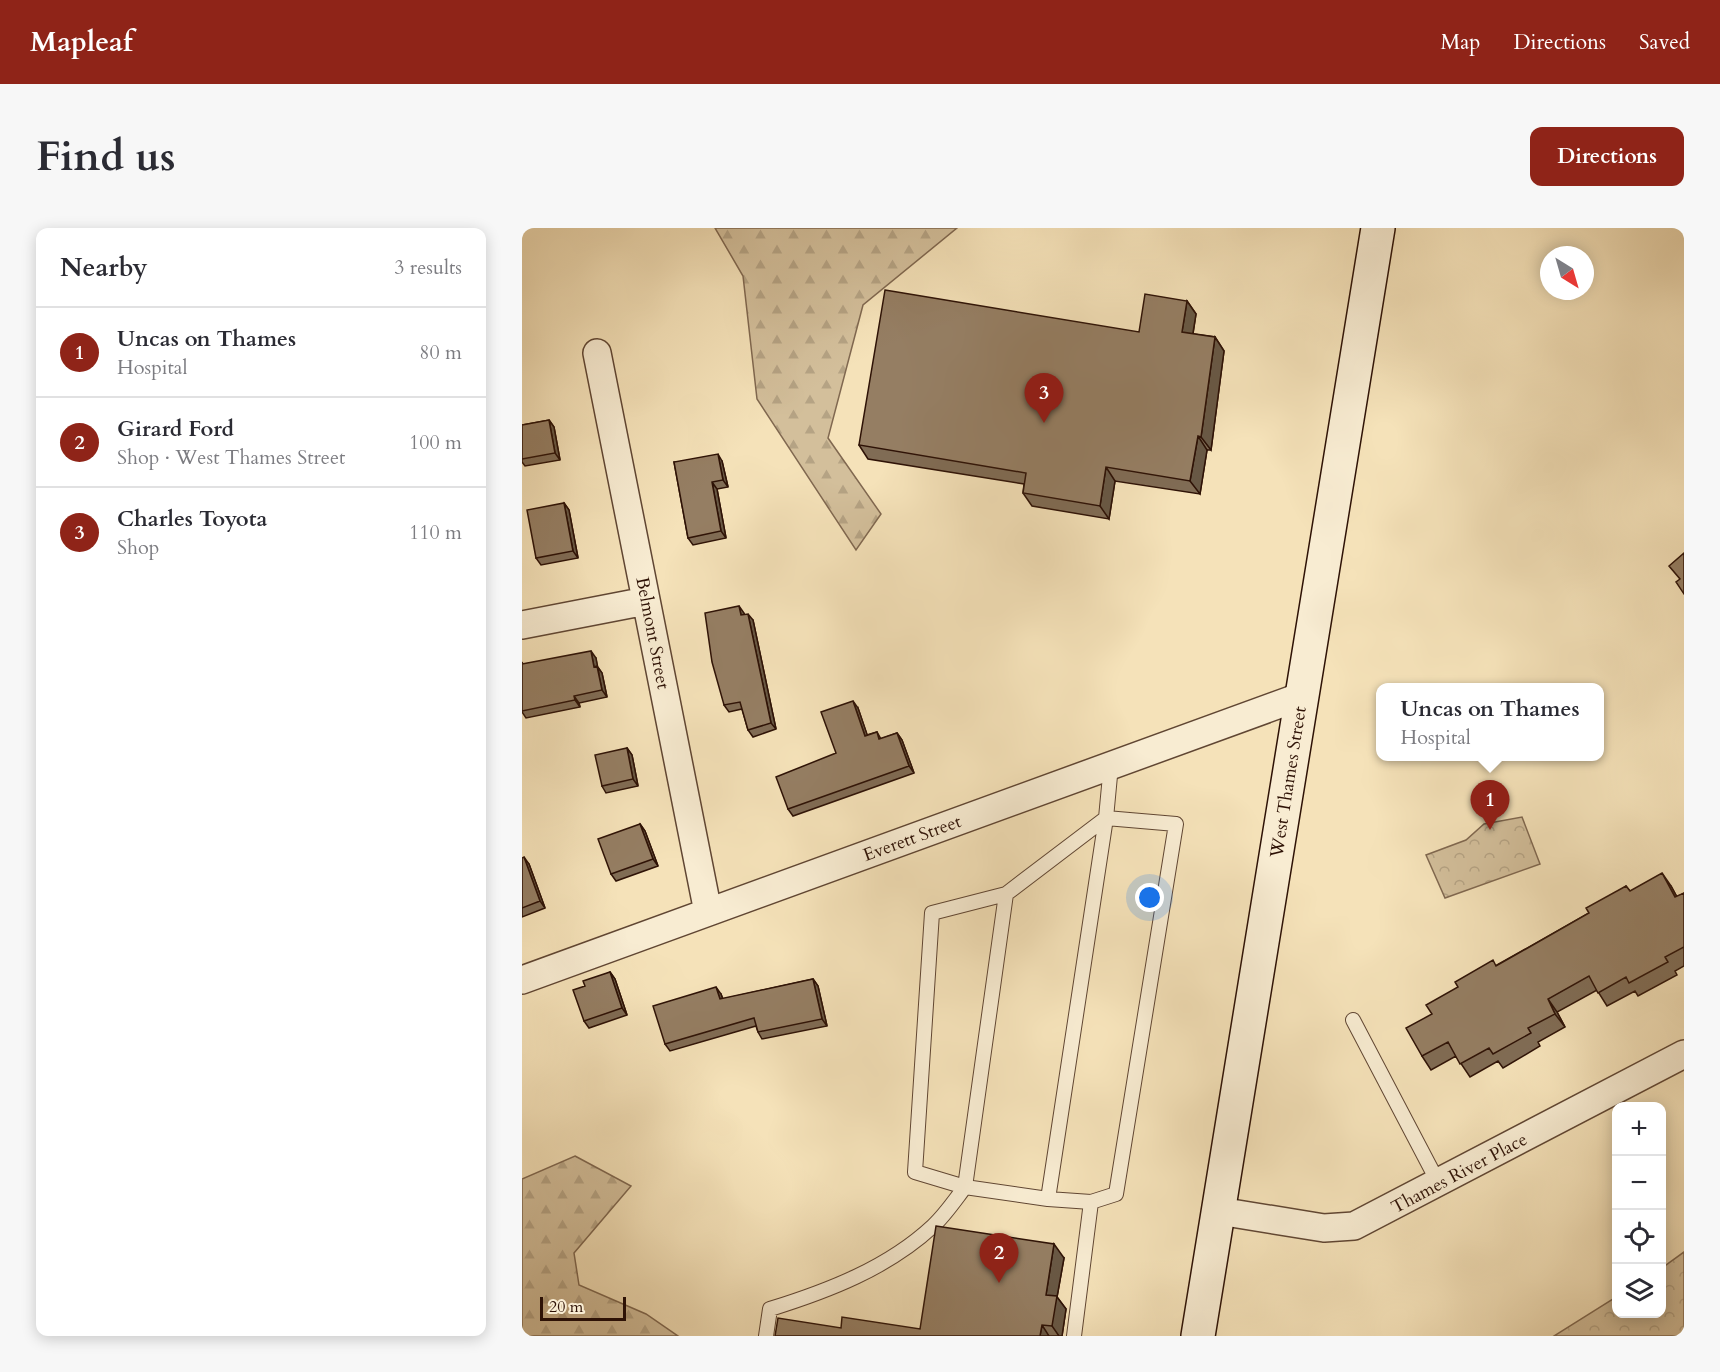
<!DOCTYPE html>
<meta charset="utf-8">
<style>
:root{--surface:#fff;--page:#f7f7f7;--text:#2b2b33;--muted:#7c7c81;--line:#e1e1e2;--accent:#8f2418}
body{margin:0;font-family:Cardo,serif;background:var(--page);color:var(--text)}
.controls{position:absolute;right:18px;bottom:18px;display:grid;overflow:hidden;border-radius:12px;box-shadow:0 3px 15px #0003}
.controls button{width:54px;height:54px;display:grid;place-items:center;padding:0;border:0;border-bottom:2px solid var(--line);background:var(--surface);color:var(--text);font:30px sans-serif}
.compass{position:absolute;left:1018px;top:18px;width:54px;height:54px;border-radius:50%;background:var(--surface);box-shadow:0 3px 15px #0003;rotate:143deg}
.scale{position:absolute;left:18px;bottom:15px;width:86px;box-sizing:border-box;padding-left:6px;border:3px solid #2e1206;border-top:0;font-size:16px;line-height:21px;white-space:nowrap;color:#2e1206;-webkit-text-stroke:4px #f8ecd2;paint-order:stroke}
.you{position:absolute;left:628px;top:670px;width:21px;height:21px;margin:-15px;border:4px solid #fff;border-radius:50%;background:#1a73e8;box-shadow:0 0 0 9px #1a73e833}
.badge{display:grid;place-items:center;width:39px;height:39px;border-radius:50%;background:var(--accent);color:#fff;font-size:20px;font-weight:700}
.pin{position:absolute;translate:-50% -50px;filter:drop-shadow(0 2px 3px #0008)}
.pin::after{content:'';position:absolute;top:32px;width:21px;height:18px;background:inherit;clip-path:polygon(0 0,100% 0,50% 100%)}
.popup{position:absolute;left:854px;top:455px;width:228px;height:78px;box-sizing:border-box;display:grid;place-content:center;border-radius:12px;background:var(--surface);filter:drop-shadow(0 2px 4px #0005);font-size:20px;white-space:nowrap;color:var(--muted)}
.popup b{font-size:22px;color:var(--text)}
.popup::after{content:'';position:absolute;left:50%;top:100%;margin-left:-12px;border:12px solid transparent;border-top-color:var(--surface)}
.list{margin:0;padding:0;list-style:none}
h2{display:flex;justify-content:space-between;align-items:center;height:78px;margin:0;padding:0 24px;font-size:26px}
h2 small{font-size:20px;font-weight:400;color:var(--muted)}
.list li{display:grid;grid-template-columns:39px 1fr auto;gap:18px;align-items:center;box-sizing:border-box;height:90px;padding:0 24px;border-top:2px solid var(--line)}
.list b{display:block;font-size:22px;white-space:nowrap}
.list p{margin:0;font-size:20px;white-space:nowrap;color:var(--muted)}
.list em{font-size:20px;font-style:normal;color:var(--muted)}
.icon{flex:none;width:33px;height:33px;fill:none;stroke:currentColor;stroke-width:2;stroke-linecap:round;stroke-linejoin:round}
.map{position:relative;flex:none;width:1162px;height:1108px;overflow:hidden;border-radius:12px}
header{display:flex;align-items:center;gap:36px;box-sizing:border-box;height:84px;padding:0 30px;background:var(--accent);color:#fff}
header strong{font-size:28px}
nav{display:flex;gap:33px;margin-inline-start:auto;font-size:21px}
.intro{display:flex;align-items:center;justify-content:space-between;box-sizing:border-box;height:144px;padding:0 36px}
h1{margin:0;font-size:42px}
.button{padding:15px 27px;border-radius:12px;background:var(--accent);color:#fff;font-size:21px;font-weight:700}
main{display:flex;gap:36px;padding:0 36px}
aside{flex:1;background:var(--surface);border-radius:12px;box-shadow:0 3px 15px #0003}
.map>svg:first-child{display:block}
.forest{fill:url(#forest-firs);stroke:#806850;stroke-width:1.5}
.park{fill:url(#park-crowns);stroke:#806850;stroke-width:1.5}
.lines{fill:none;stroke-linecap:round;stroke-linejoin:round}
.lane-casing{stroke:#604633;stroke-width:16}
.street-casing{stroke:#604633;stroke-width:30}
.secondary-casing{stroke:#2e1206;stroke-width:36}
.lane{stroke:#f8ecd2;stroke-width:14}
.street{stroke:#f8ecd2;stroke-width:27}
.secondary{stroke:#f8ecd2;stroke-width:33}
.wall{fill:#806c55;stroke:#2e1206;stroke-width:1.5}
.shaded-wall{fill:#685845;stroke:#2e1206;stroke-width:1.5}
.building{fill:#957e63;stroke:#2e1206;stroke-width:1.5}
.labels{text-anchor:middle;stroke-width:4.5;stroke-linejoin:round;paint-order:stroke}
.street-label{font-size:18px;fill:#2e1206;stroke:#f8ecd2}
</style>
<header>
<strong>Mapleaf</strong>
<nav><a>Map</a><a>Directions</a><a>Saved</a></nav>
</header>
<div class="intro"><h1>Find us</h1><a class="button">Directions</a></div>
<main>
<aside>
<h2>Nearby<small>3 results</small></h2>
<ul class="list">
<li><span class="badge">1</span><div><b>Uncas on Thames</b><p>Hospital</p></div><em>80 m</em></li>
<li><span class="badge">2</span><div><b>Girard Ford</b><p>Shop · West Thames Street</p></div><em>100 m</em></li>
<li><span class="badge">3</span><div><b>Charles Toyota</b><p>Shop</p></div><em>110 m</em></li>
</ul>
</aside>
<div class="map">
<svg width="1162" height="1108" viewBox="0 0 1162 1108">
<defs>
<pattern id="forest-firs" width="22" height="20" patternUnits="userSpaceOnUse" patternTransform="scale(1.5)"><rect width="22" height="20" fill="#d3bf9b"/><path d="M5 1l3.5 6h-7zM16 11l3.5 6h-7z" fill="#b5a384"/></pattern>
<pattern id="park-crowns" width="20" height="18" patternUnits="userSpaceOnUse" patternTransform="scale(1.5)"><rect width="20" height="18" fill="#d3bf9b"/><path d="M2 6a3 3 0 1 1 6 0M12 15a3 3 0 1 1 6 0" fill="none" stroke="#b5a384"/></pattern>
</defs>
<rect width="100%" height="100%" fill="#f5e2b9"/>
<filter id="stains"><feTurbulence type="fractalNoise" baseFrequency=".00333" numOctaves="4"/><feColorMatrix values="0 0 0 0 .2 0 0 0 0 .09 0 0 0 0 .02 0 0 0 .5 -.17"/></filter>
<radialGradient id="worn" r=".72"><stop offset=".6" stop-color="#630" stop-opacity="0"/><stop offset="1" stop-color="#630" stop-opacity=".3"/></radialGradient>
<path class="forest" d="M193,0H435L341,77L306,210L359,286L334,322L235,171L221,48Z
M53,928L109,958L52,1025L57,1057L124,1086L156,1108H0V951Z"/>
<path class="park" d="M1000,589L1018,636L923,670L904,627L944,612L962,596Z
M1162,1024V1108H1032L1094,1069V1086H1140V1040Z"/>
<g class="lines">
<g class="lane-casing">
<path id="lane" d="M584,590L484,666L443,959L526,971L569,974L594,966L654,596L584,590L589,537
M831,792L917,956
M526,971L584,590
M244,1108L248,1081C306,1063 366,1040 411,998C423,987 433,972 443,959L393,944L410,685L484,666
M552,1108L569,974"/>
</g>
<g class="street-casing">
<path id="street" d="M75,125L186,684
M0,397L124,373
M0,752L780,468
M697,983L802,1000L832,998L1162,826"/>
</g>
<g class="secondary-casing">
<path id="secondary" d="M676,1108L856,0"/>
</g>
<use href="#lane" class="lane"/>
<use href="#street" class="street"/>
<use href="#secondary" class="secondary"/>
</g>
<path class="wall" d="M665,73L674,86L671,106L693,109L702,123L689,222H685L678,266L593,253L587,291L510,278L501,265L502,256L346,231L337,217L617,104Z
M27,192L32,199L38,232L3,238L0,234V197Z
M200,233L206,259L195,261L204,310L171,317L166,310L152,234Z
M42,275L47,282L56,330L19,337L14,330Z
M222,385V386L231,392L254,501L231,509L226,502L220,481L207,484L202,477Z
M74,430L75,438L80,445L85,469L57,475L58,479L4,490L0,484V434L1,436Z
M336,480L345,507L355,504L359,511L375,505L380,512L392,545L271,588L266,581L314,525Z
M105,520L110,527L116,558L84,565L80,558Z
M118,596L123,603L136,638L94,653L89,646Z
M0,630L7,636L23,680L0,689Z
M1104,658L1108,663L1149,658L1155,669L1162,665V738L1153,743L1155,747L1116,768L1113,763L1085,778L1075,762L1035,784L1043,799L1016,814L1018,818L981,840L976,833L948,849L934,828L909,842L900,828L910,786L975,737L1067,685Z
M88,744L93,751L105,787L67,800L62,793L63,758Z
M291,751L296,758L305,798L240,811L236,804L234,798L148,823L143,816L199,766L201,771Z
M542,1030L535,1069L544,1081L540,1108H253L319,1100L398,1101Z"/>
<path class="shaded-wall" d="M665,73L674,86L669,117L660,104Z
M693,109L702,123L689,222L679,209Z
M27,192L32,199L38,232L33,225Z
M676,208L685,222L678,266L668,253Z
M196,226L200,233L206,259L201,252Z
M584,239L593,253L587,291L578,278Z
M190,254L195,261L204,310L199,303Z
M42,275L47,282L56,330L51,323Z
M217,378L222,385L224,394L219,387Z
M226,386L231,392L254,501L249,495Z
M69,423L74,430L77,446L72,439Z
M75,438L80,445L85,469L80,462Z
M52,468L57,475L58,479L53,472Z
M331,473L336,480L348,515L343,508Z
M375,505L380,512L392,545L387,538Z
M105,520L110,527L116,558L111,551Z
M118,596L123,603L136,638L131,631Z
M2,629L7,636L23,680L18,673Z
M1140,645L1149,658L1162,682L1153,669Z
M88,744L93,751L105,787L100,780Z
M291,751L296,758L305,798L300,791Z
M194,759L199,766L203,778L198,771Z
M1026,771L1035,784L1043,799L1033,786Z
M532,1016L542,1030L535,1069L544,1081L540,1108H537L530,1098L524,1067Z
M520,1097L527,1108H518Z"/>
<path class="building" d="M363,62L617,104L623,66L665,73L660,104L693,109L679,209L676,208L668,253L584,239L578,278L501,265L504,245L337,217Z
M27,192L33,225L0,231V197Z
M196,226L201,252L190,254L199,303L166,310L152,234Z
M42,275L51,323L14,330L5,282Z
M1162,325V366L1154,354L1158,351L1147,338Z
M217,378L219,387L226,386L249,495L226,502L218,474L202,477L190,434L183,385Z
M69,423L72,439L75,438L80,462L52,468L53,472L0,483V436Z
M331,473L343,508L355,504L357,511L375,505L387,538L266,581L254,549L314,525L299,484Z
M105,520L111,551L80,558L73,527Z
M118,596L131,631L89,646L76,611Z
M2,629L18,673L0,680V630Z
M1140,645L1153,669L1162,665V719L1143,729L1146,734L1107,755L1104,749L1076,765L1067,748L1026,771L1033,786L1006,800L1009,805L971,826L967,820L938,836L926,814L900,828L884,800L910,786L904,777L936,759L933,754L971,732L974,738L1067,685L1064,680L1104,658L1108,663Z
M88,744L100,780L62,793L51,762L63,758L61,753Z
M291,751L300,791L236,804L232,790L143,816L131,778L194,759L198,771Z
M414,998L532,1016L524,1067L535,1068L530,1098L520,1097L518,1108H253L256,1090L319,1100L320,1089L398,1101Z"/>
<g class="labels">
<g class="street-label">
<text transform="translate(131 405) rotate(79)" y="6">Belmont Street</text>
<text transform="translate(766 554) rotate(-81)" y="6">West Thames Street</text>
<text transform="translate(390 610) rotate(-20)" y="6">Everett Street</text>
<text transform="translate(937 945) rotate(-28)" y="6">Thames River Place</text>
</g>
</g>
<rect width="100%" height="100%" filter="url(#stains)"/>
<rect width="100%" height="100%" fill="url(#worn)"/>
</svg>
<div class="controls">
<button>+</button>
<button>−</button>
<button><svg class="icon" aria-label="locate" viewBox="0 0 24 24"><circle cx="12" cy="12" r="6"/><path d="M12 2v4M12 18v4M2 12h4M18 12h4"/></svg></button>
<button><svg class="icon" aria-label="layers" viewBox="0 0 24 24"><path d="M12 4l9 5-9 5-9-5zM3 14l9 5 9-5"/></svg></button>
</div>
<svg class="compass" viewBox="-18 -18 36 36"><path d="M0-13l5 13h-10z" fill="#e53935"/><path d="M0 13l5-13h-10z" fill="#7c7c81"/></svg>
<div class="scale">20 m</div>
<div class="you"></div>
<div class="pin badge" style="left:968px;top:602px">1</div>
<div class="popup"><b>Uncas on Thames</b>Hospital</div>
<div class="pin badge" style="left:477px;top:1055px">2</div>
<div class="pin badge" style="left:522px;top:195px">3</div>
</div>
</main>
